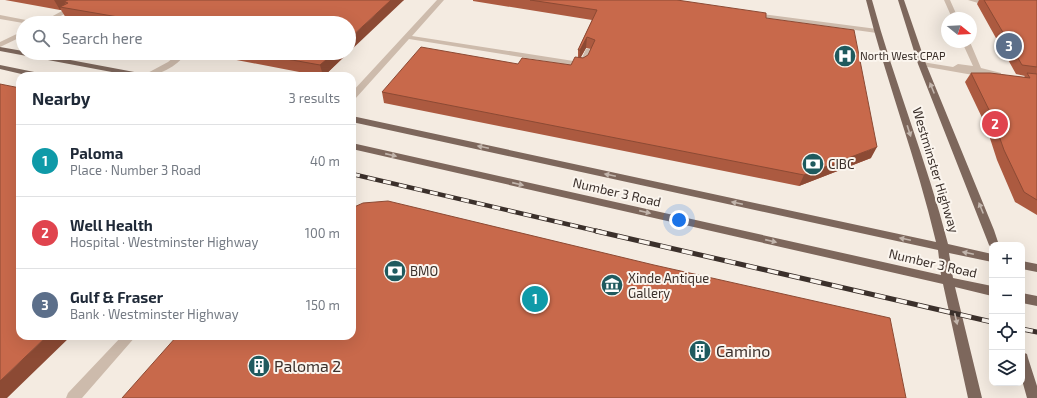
<!DOCTYPE html>
<meta charset="utf-8">
<style>
:root{--surface:#fff;--page:#f2f2f3;--text:#1f2937;--muted:#747a83;--line:#e0e1e3;--accent:#2563eb}
body{margin:0;font-family:"Exo 2",sans-serif;background:var(--page);color:var(--text)}
.controls{position:absolute;right:12px;bottom:12px;display:grid;overflow:hidden;border-radius:8px;box-shadow:0 4px 16px #0002}
.controls button{width:36px;height:36px;display:grid;place-items:center;padding:0;border:0;border-bottom:1px solid var(--line);background:var(--surface);color:var(--text);font:20px sans-serif}
.compass{position:absolute;left:941px;top:12px;width:36px;height:36px;border-radius:50%;background:var(--surface);box-shadow:0 4px 16px #0002;rotate:108deg}
.you{position:absolute;left:679px;top:220px;width:14px;height:14px;margin:-10px;border:3px solid #fff;border-radius:50%;background:#1a73e8;box-shadow:0 0 0 6px #1a73e833}
.badge{display:grid;place-items:center;width:26px;height:26px;border-radius:50%;background:var(--accent);color:#fff;font-size:13px;font-weight:700}
.pin{position:absolute;translate:-50% -50%;border:2px solid #fff;box-shadow:0 1px 4px #0006}
.list{margin:0;padding:0;list-style:none}
h2{display:flex;justify-content:space-between;align-items:center;height:52px;margin:0;padding:0 16px;font-size:17px}
h2 small{font-size:13px;font-weight:400;color:var(--muted)}
.list li{display:grid;grid-template-columns:26px 1fr auto;gap:12px;align-items:center;box-sizing:border-box;height:72px;padding:0 16px;border-top:1px solid var(--line)}
.list b{display:block;font-size:15px;white-space:nowrap}
.list p{margin:0;font-size:13px;white-space:nowrap;color:var(--muted)}
.list em{font-size:13px;font-style:normal;color:var(--muted)}
.icon{flex:none;width:22px;height:22px;fill:none;stroke:currentColor;stroke-width:2;stroke-linecap:round;stroke-linejoin:round}
.map{position:relative;flex:none;width:1037px;height:398px;overflow:hidden}
.search{position:absolute;background:var(--surface);box-shadow:0 4px 16px #0002;left:16px;top:16px;width:340px;height:44px;display:flex;align-items:center;gap:10px;box-sizing:border-box;padding:0 14px;border-radius:22px;color:var(--muted);font-size:15px}
.panel{position:absolute;background:var(--surface);box-shadow:0 4px 16px #0002;left:16px;top:72px;width:340px;height:268px;border-radius:12px}
.map>svg:first-child{display:block}
.lines{fill:none;stroke-linecap:round;stroke-linejoin:round}
.minor{fill:#cdbbac;fill-rule:evenodd}
.major{fill:#7d675c;fill-rule:evenodd}
.rail-far1-casing{stroke:#3b302b;stroke-width:4.5}
.rail-casing{stroke:#3b302b;stroke-width:5}
.rail-far1{stroke:#fbf5ee;stroke-width:3;stroke-dasharray:8;stroke-linecap:butt}
.rail{stroke:#fbf5ee;stroke-width:3.5;stroke-dasharray:11;stroke-linecap:butt}
.wall{fill:#ac5a40;fill-rule:evenodd}
.shaded-wall{fill:#8c4a34}
.building{fill:#c8694b;stroke:#8c4a34}
.oneway{fill:#c2b5ac}
.labels{text-anchor:middle;stroke-width:4;stroke-linejoin:round;paint-order:stroke}
.far-poi-label{font-size:11px;fill:#3b302b;stroke:#fbf5ee;text-anchor:start}
.poi-label{font-size:13px;fill:#3b302b;stroke:#fbf5ee;text-anchor:start}
.street-label{font-size:13px;fill:#3b302b;stroke:#fbf5ee}
.near-poi-label{font-size:16px;fill:#3b302b;stroke:#fbf5ee;text-anchor:start}
</style>
<div class="map">
<svg width="1037" height="398" viewBox="0 0 1037 398">
<rect width="100%" height="100%" fill="#f4ebe1"/>
<g class="lines">
<path class="minor" d="M82,0H90L48,23H40Z
M437,0H444L412,36L580,62L586,49H589L593,51L586,65L582,67L409,39L355,99H352V92Z
M944,0H950L958,18H952Z
M968,0H981V1L978,3Z
M754,13L877,29L880,31L877,33L752,16V14Z
M0,15L31,21L34,23H23L0,19Z
M23,31V36L0,47V42Z
M962,42H970L981,68L1001,73V77L990,78L922,66L918,64L922,62L953,67L958,64L973,66Z
M179,53H187C176,67 159,76 142,76L168,62Z
M122,336H136L82,398H66L68,393Z"/>
<path class="major" d="M866,0H872C894,82 927,161 948,244L992,254V262L949,253L953,278L992,286V296L955,287L982,398H968L943,284L352,149V143L941,275L938,250L352,122V116L936,242C917,160 886,81 866,0Z
M898,0H904L926,64L994,230L999,245H992V248L989,245L918,64Z
M0,47L23,51V53H33L145,74L149,76H133L0,51Z
M0,65L44,74L45,76H30L0,69Z
M1022,261L1037,264V272L1022,269Z
M1022,293L1037,296V306L1022,303Z
M1022,352L1027,354L1028,358L1037,386V398H1027L1022,380Z"/>
<g class="rail-far1-casing">
<path id="rail-far1" d="M352,174L601,232"/>
</g>
<g class="rail-casing">
<path id="rail" d="M596,231L992,322
M1022,329L1037,332"/>
</g>
<use href="#rail-far1" class="rail-far1"/>
<use href="#rail" class="rail"/>
</g>
<path class="wall" d="M5,0H404L349,23H96L66,18L61,10H60Z
M473,0H677L766,18L871,158L799,186L384,103L382,92L518,64L571,65L578,57V50L592,20L473,1ZM586,48L591,49L588,55L583,58L581,57Z
M979,0H1037V215L1015,202L997,160L986,126L965,82L971,73L1024,77L1025,76L1016,74L977,4Z
M200,53H348L324,76H320Z"/>
<path class="shaded-wall" d="M54,0H79L68,3L64,2L67,6L60,7L61,10H60Z
M391,0H404L349,52V39Z
M587,37L586,48L579,60L580,50Z
M334,53H348L324,76H323L320,65Z
M877,147L871,158L799,186L804,175Z
M47,336H71L7,398H0V381Z"/>
<path class="building" d="M68,0H391L349,39V23H153L60,7L68,3L64,2Z
M530,0H677L766,13V18L854,30L877,147L804,175L382,92L421,47L518,64L522,58L571,65L575,57L583,58L588,55L595,40L587,37L580,50H578L597,10Z
M984,0H1037V67L1022,65Z
M253,53H334L320,65Z
M971,73H990L1030,78L1027,73L1037,74V200L1024,192L1004,150L992,116Z
M0,84L20,88V336H47L0,381Z
M388,201L654,265L890,318L906,398H122L177,336H352V208L363,203Z"/>
<defs><path id="oneway-solid" d="M-6-.8H1V-3.2L6.5 0L1 3.2V.8H-6Z"/></defs>
<g class="oneway">
<use href="#oneway-solid" transform="translate(932 88) rotate(-112)"/>
<use href="#oneway-solid" transform="translate(909 131) rotate(72)"/>
<use href="#oneway-solid" transform="translate(483 147) rotate(-168)"/>
<use href="#oneway-solid" transform="translate(391 155) rotate(13)"/>
<use href="#oneway-solid" transform="translate(610 175) rotate(-168)"/>
<use href="#oneway-solid" transform="translate(518 184) rotate(13)"/>
<use href="#oneway-solid" transform="translate(737 203) rotate(-168)"/>
<use href="#oneway-solid" transform="translate(981 208) rotate(-112)"/>
<use href="#oneway-solid" transform="translate(645 212) rotate(13)"/>
<use href="#oneway-solid" transform="translate(905 239) rotate(-168)"/>
<use href="#oneway-solid" transform="translate(771 241) rotate(13)"/>
<use href="#oneway-solid" transform="translate(968 253) rotate(-168)"/>
<use href="#oneway-solid" transform="translate(956 319) rotate(77)"/>
</g>
<defs>
<g id="hospital-disc" transform="scale(1.15)"><circle r="9.5" fill="#1f5a5e" stroke="#fbf5ee"/><path d="M-5-5h3v3.5h4V-5h3V5h-3V1.5h-4V5h-3Z" fill="#fff"/></g>
<g id="bank-disc" transform="scale(1.15)"><circle r="9.5" fill="#1f5a5e" stroke="#fbf5ee"/><path d="M-6-4H6V4H-6ZM0-2.3a2.3 2.3 0 1 0 0 4.6a2.3 2.3 0 1 0 0-4.6Z" fill="#fff"/></g>
<g id="museum-disc" transform="scale(1.15)"><circle r="9.5" fill="#1f5a5e" stroke="#fbf5ee"/><path d="M0-6L6-3V-2H-6V-3ZM-5-1h2V3h-2ZM-1-1h2V3h-2ZM3-1h2V3H3ZM-6 4H6V6H-6Z" fill="#fff"/></g>
<g id="building-disc" transform="scale(1.15)"><circle r="9.5" fill="#1f5a5e" stroke="#fbf5ee"/><path d="M-4-6H4V6H1V3H-1V6H-4ZM-2.5-4.3h1.7v1.8h-1.7ZM.8-4.3h1.7v1.8H.8ZM-2.5-1h1.7V.8h-1.7ZM.8-1h1.7V.8H.8Z" fill="#fff"/></g>
</defs>
<g fill-rule="evenodd">
<use href="#hospital-disc" x="845" y="56"/>
<use href="#bank-disc" x="813" y="164"/>
<use href="#bank-disc" x="395" y="271"/>
<use href="#museum-disc" x="612" y="285"/>
<use href="#building-disc" x="700" y="351"/>
<use href="#building-disc" x="259" y="366"/>
</g>
<g class="labels">
<g class="far-poi-label">
<text x="860" y="60">North West CPAP</text>
</g>
<g class="poi-label">
<text x="828" y="169">CIBC</text>
<text x="410" y="276">BMO</text>
<text x="628" y="283">Xinde Antique<tspan x="628" dy="15">Gallery</tspan></text>
</g>
<g class="street-label">
<text transform="translate(936 170) rotate(73)" y="5">Westminster Highway</text>
<text transform="translate(617 192) rotate(13)" y="5">Number 3 Road</text>
<text transform="translate(933 263) rotate(13)" y="5">Number 3 Road</text>
</g>
<g class="near-poi-label">
<text x="716" y="357">Camino</text>
<text x="274" y="372">Paloma 2</text>
</g>
</g>
</svg>
<div class="controls">
<button>+</button>
<button>−</button>
<button><svg class="icon" aria-label="locate" viewBox="0 0 24 24"><circle cx="12" cy="12" r="6"/><path d="M12 2v4M12 18v4M2 12h4M18 12h4"/></svg></button>
<button><svg class="icon" aria-label="layers" viewBox="0 0 24 24"><path d="M12 4l9 5-9 5-9-5zM3 14l9 5 9-5"/></svg></button>
</div>
<svg class="compass" viewBox="-18 -18 36 36"><path d="M0-13l5 13h-10z" fill="#e53935"/><path d="M0 13l5-13h-10z" fill="#747a83"/></svg>
<div class="you"></div>
<div class="pin badge" style="left:535px;top:299px;background:#0f9aa8">1</div>
<div class="pin badge" style="left:995px;top:124px;background:#e0444e">2</div>
<div class="pin badge" style="left:1009px;top:46px;background:#5c6f8a">3</div>
<div class="search"><svg class="icon" aria-label="search" viewBox="0 0 24 24"><circle cx="10" cy="10" r="6"/><path d="M15 15l6 6"/></svg>Search here</div>
<section class="panel">
<h2>Nearby<small>3 results</small></h2>
<ul class="list">
<li><span class="badge" style="background:#0f9aa8">1</span><div><b>Paloma</b><p>Place · Number 3 Road</p></div><em>40 m</em></li>
<li><span class="badge" style="background:#e0444e">2</span><div><b>Well Health</b><p>Hospital · Westminster Highway</p></div><em>100 m</em></li>
<li><span class="badge" style="background:#5c6f8a">3</span><div><b>Gulf &amp; Fraser</b><p>Bank · Westminster Highway</p></div><em>150 m</em></li>
</ul>
</section>
</div>
